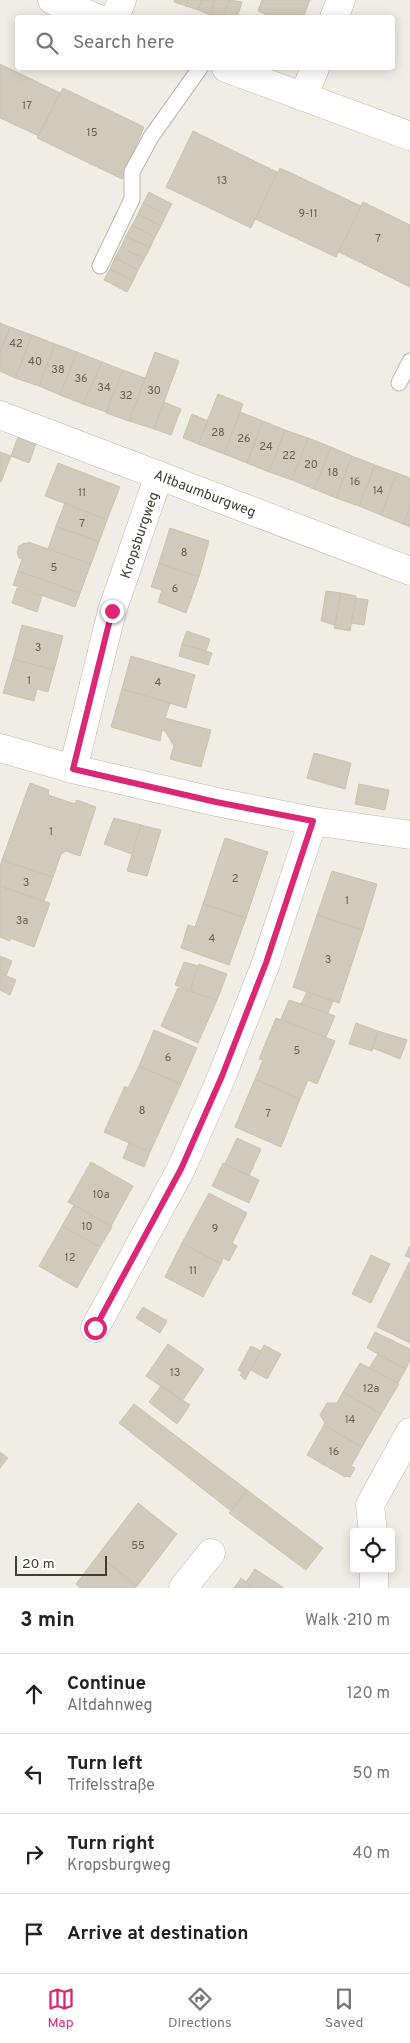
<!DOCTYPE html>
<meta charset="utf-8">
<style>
:root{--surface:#fff;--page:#f2f2f2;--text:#222;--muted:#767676;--line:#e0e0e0;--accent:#db2777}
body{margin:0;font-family:Overpass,sans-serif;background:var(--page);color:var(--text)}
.controls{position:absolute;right:15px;bottom:15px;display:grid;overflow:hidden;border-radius:5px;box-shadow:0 2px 12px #0003}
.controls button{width:45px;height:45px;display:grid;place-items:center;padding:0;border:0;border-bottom:1px solid var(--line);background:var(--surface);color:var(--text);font:25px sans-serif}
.scale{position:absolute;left:15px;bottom:12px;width:92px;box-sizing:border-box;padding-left:5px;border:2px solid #423e35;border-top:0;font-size:14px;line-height:18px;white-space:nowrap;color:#423e35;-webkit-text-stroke:4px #fff;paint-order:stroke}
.stop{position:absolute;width:15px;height:15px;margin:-11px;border:4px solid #db2777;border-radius:50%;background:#fff}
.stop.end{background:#db2777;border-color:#fff;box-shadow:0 1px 5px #0008}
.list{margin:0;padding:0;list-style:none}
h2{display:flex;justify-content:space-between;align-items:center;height:65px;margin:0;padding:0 20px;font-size:21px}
h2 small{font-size:16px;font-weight:400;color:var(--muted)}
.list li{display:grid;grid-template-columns:32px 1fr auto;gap:15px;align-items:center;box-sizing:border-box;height:80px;padding:0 20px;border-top:1px solid var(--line)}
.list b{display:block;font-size:19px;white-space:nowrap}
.list p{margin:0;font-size:16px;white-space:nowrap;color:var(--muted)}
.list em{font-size:16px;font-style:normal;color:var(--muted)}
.icon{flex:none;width:28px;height:28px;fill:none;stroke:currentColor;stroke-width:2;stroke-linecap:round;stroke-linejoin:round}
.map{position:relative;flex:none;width:410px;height:1588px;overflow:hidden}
.search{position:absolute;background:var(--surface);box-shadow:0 2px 12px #0003;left:15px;right:15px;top:15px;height:55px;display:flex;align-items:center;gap:12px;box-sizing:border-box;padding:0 18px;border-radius:5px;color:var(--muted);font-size:19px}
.sheet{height:385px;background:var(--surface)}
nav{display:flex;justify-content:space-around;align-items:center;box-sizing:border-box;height:70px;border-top:1px solid var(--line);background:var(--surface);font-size:14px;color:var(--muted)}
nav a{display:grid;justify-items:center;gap:2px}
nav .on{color:var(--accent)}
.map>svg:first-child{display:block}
.building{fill:#d1cabb;stroke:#cbc2af}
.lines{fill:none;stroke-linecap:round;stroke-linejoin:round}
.service-casing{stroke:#bbb6a8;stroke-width:17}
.minor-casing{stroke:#bbb6a8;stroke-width:29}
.service{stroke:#fff;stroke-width:15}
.minor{stroke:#fff;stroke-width:28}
.route{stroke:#db2777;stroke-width:6}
.labels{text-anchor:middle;stroke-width:4.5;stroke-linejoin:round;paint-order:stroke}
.number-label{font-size:11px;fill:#666156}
.street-label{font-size:14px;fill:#423e35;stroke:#fff}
</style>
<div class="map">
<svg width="410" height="1588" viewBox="0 0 410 1588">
<rect width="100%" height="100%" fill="#f0eee4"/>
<path class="building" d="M174,0H188L186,6L174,2Z
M188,0H202L198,10L186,6Z
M202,0H215L210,15L198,10Z
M215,0H229L223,18L210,15Z
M229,0L242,2L237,18H223Z
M262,0H310L303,18H274L258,11Z
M0,64L60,93L39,136L0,118Z
M63,88L144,127L122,179L37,138Z
M193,131L277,172L251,228L166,187Z
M280,168L361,206L336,257L255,219Z
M149,192L172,204L166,215L143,203Z
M363,202L410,225V287L339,252Z
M143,203L166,215L161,226L138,214Z
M138,214L161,226L155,237L132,225Z
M132,225L155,237L150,248L126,236Z
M126,236L150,248L144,259L121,247Z
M121,247L144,259L138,270L115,258Z
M115,258L138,270L133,281L110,269Z
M110,269L133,281L127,292L104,280Z
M0,323L10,327L0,352Z
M10,327L32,335L15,378L0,371V352Z
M32,335L55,344L39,386L15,378Z
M55,344L77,352L60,395L39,386Z
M77,352L102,362L83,404L60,395Z
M155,352L179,361L154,429L129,421Z
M102,362L123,370L106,412L83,404Z
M123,370L145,378L129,421L106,413Z
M218,394L243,404L224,454L198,444Z
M164,402L181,409L171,435L154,429Z
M240,412L263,421L247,463L224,454Z
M192,414L208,421L198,444L183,438Z
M263,421L285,430L269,472L247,463Z
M285,430L308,438L292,480L269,472Z
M19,434L37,441L29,463L11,456Z
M308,438L331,447L314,489L292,480Z
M331,447L352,456L336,498L314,489Z
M0,452L11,456L1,482H0Z
M352,456L375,465L359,506L336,498Z
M58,463L120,487L107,520L45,496Z
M375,465L397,473L381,515L359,506Z
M397,473L410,478V508L403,524L381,515Z
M65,503L107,520L99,542L56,526Z
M410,508V527L403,524Z
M56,526L99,542L91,564L48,549Z
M170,528L209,541L199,577L159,563Z
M28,542L91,564L80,593L18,571L22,559L19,558L17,552L19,546L24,543L28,544Z
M159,563L199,577L186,613L158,602L162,590L151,587Z
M18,571L80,593L75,607L13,585Z
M17,588L42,596L37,612L12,603Z
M326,591L341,593L335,625L321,621Z
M341,593L356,596L350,631L334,628Z
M356,598L368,600L364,625L351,623Z
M22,625L63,636L54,670L13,659Z
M187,631L210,639L206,651L182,644Z
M182,644L212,653L208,665L179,656Z
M131,656L195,675L186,708L122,689Z
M13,659L54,670L48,692L37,689L34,701L3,693Z
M122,689L170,703L165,718L211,730L201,767L170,759L174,746L165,731L162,730L160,741L111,727Z
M314,753L351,763L345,789L307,778Z
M30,783L49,790L48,795L75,804L77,800L96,807L80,856L66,851L61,854L53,877L2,860Z
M359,784L389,790L385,810L355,804Z
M114,818L141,825L132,854L104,844Z
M141,825L161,830L147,876L127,871Z
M225,838L268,852L246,918L203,904Z
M2,860L53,877L44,901L0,886V866Z
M332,871L377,884L363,930L317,915Z
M0,886L50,903L34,947L10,938V941L0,937Z
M203,904L246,918L229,965L181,948L188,925L195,927Z
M317,915L363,930L339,1003L293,987Z
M0,956L12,961L6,976L0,973Z
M184,962L198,966L190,991L175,985Z
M199,964L227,974L217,1000L190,991Z
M0,973L16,980L10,995L0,990Z
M178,988L217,1000L198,1043L161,1026Z
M307,992L333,1001L328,1013L301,1004Z
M289,1000L335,1016L326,1037L281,1019Z
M276,1018L335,1041L317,1084L308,1080L300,1099L255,1079L263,1060L259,1059Z
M356,1023L378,1031L372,1051L349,1044Z
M154,1030L197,1048L181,1084L139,1066Z
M378,1031L407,1040L400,1059L373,1048Z
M139,1066L181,1084L150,1152L104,1132L125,1086L128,1088Z
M255,1079L300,1099L281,1147L235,1127Z
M237,1138L261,1149L249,1176L225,1164Z
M129,1143L150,1152L144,1167L123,1158Z
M91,1162L133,1186L111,1226L68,1202Z
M223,1163L259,1180L249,1203L212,1186Z
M209,1193L247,1213L232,1243L237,1246L229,1261L223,1258L221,1264L182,1243Z
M74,1205L112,1227L100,1247L62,1226Z
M62,1226L100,1247L77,1288L39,1266Z
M182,1243L221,1264L203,1297L165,1277Z
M410,1246V1258L405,1256Z
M371,1255L390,1264L371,1303L352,1294Z
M410,1261V1274L405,1271Z
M405,1271L410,1274V1343L377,1327Z
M143,1307L167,1321L160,1333L136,1318Z
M375,1332L410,1349V1360L406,1369L367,1348Z
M168,1344L204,1369L182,1401L146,1376Z
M264,1345L281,1354L267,1379L251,1370Z
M251,1346L261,1351L245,1380L240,1375L242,1373L238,1370Z
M378,1354L406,1369L398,1383L369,1368Z
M360,1363L399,1384L381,1414L343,1392Z
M161,1386L190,1405L177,1424L149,1402Z
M343,1392L381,1414L362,1447L324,1425L325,1423L320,1415L327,1403H337Z
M134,1404L247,1490L231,1511L119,1423Z
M324,1425L362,1447L351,1466L355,1468L350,1477L346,1476L345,1477L307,1455Z
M0,1452L8,1458L0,1468Z
M247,1490L323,1548L306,1570L229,1513Z
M138,1503L177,1534L137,1586L98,1555Z
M98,1555L137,1586L135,1588H80L76,1584Z
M255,1569L284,1588H253L246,1582Z
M241,1578L246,1582L253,1588H234Z"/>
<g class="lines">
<g class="service-casing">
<path id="service" d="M100,266L132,199V172L151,137L200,68
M399,383L410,361"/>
</g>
<g class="minor-casing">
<path id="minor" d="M52,0L97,18
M115,18L122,0
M334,18L341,0
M226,68L410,136
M303,97L315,68
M0,415L410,571
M0,748L73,769L217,802L313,821L410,835
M73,769L112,611L159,475
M95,1328L181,1169L222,1076L266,963L313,821
M373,1532L370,1505L410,1432
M183,1588L211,1553
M374,1588V1569"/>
</g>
<use href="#service" class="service"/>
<use href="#minor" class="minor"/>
</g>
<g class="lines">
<path class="route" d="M95,1328L181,1169L222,1076L266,963L313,821L216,802L73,769L112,611"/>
</g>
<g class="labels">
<g class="number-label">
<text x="27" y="109">17</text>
<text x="92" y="136">15</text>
<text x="222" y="184">13</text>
<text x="308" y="217">9-11</text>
<text x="378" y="242">7</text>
<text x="16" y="347">42</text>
<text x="35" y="365">40</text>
<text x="58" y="373">38</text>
<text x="81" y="382">36</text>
<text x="104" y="391">34</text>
<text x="154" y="394">30</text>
<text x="126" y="399">32</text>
<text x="218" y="436">28</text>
<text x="244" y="442">26</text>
<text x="266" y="450">24</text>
<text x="289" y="459">22</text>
<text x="311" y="468">20</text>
<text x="333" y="476">18</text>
<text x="355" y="485">16</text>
<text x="378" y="494">14</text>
<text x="82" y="496">11</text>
<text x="82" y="527">7</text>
<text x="184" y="556">8</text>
<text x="54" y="571">5</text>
<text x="175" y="592">6</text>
<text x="38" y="651">3</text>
<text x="29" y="684">1</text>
<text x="158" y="686">4</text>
<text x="51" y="835">1</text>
<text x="235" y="882">2</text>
<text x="26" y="886">3</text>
<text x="347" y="904">1</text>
<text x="22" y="924">3a</text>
<text x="212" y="942">4</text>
<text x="328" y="963">3</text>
<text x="297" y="1054">5</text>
<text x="168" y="1061">6</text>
<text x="142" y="1114">8</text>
<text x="268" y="1117">7</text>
<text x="101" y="1198">10a</text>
<text x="87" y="1230">10</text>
<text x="215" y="1232">9</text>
<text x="70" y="1261">12</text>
<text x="193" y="1274">11</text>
<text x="175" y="1376">13</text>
<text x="371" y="1392">12a</text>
<text x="350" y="1423">14</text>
<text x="334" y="1455">16</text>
<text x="138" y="1549">55</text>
</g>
<g class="street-label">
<text transform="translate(205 493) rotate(21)" y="5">Altbaumburgweg</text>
<text transform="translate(139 535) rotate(-71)" y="5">Kropsburgweg</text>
</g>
</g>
</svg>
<div class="controls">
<button><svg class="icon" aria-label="locate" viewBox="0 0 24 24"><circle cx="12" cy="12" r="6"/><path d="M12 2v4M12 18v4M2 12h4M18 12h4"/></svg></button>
</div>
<div class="scale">20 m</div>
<div class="stop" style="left:95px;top:1328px"></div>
<div class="stop end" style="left:112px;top:611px"></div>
<div class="search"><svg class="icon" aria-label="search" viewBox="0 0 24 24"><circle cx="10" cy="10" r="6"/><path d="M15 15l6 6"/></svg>Search here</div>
</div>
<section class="sheet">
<h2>3 min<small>Walk · 210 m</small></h2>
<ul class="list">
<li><svg class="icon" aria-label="ahead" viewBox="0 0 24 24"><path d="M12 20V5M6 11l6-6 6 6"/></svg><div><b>Continue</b><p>Altdahnweg</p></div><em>120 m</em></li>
<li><svg class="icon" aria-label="left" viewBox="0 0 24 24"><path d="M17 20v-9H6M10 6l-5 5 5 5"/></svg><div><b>Turn left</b><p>Trifelsstraße</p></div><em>50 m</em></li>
<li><svg class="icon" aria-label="right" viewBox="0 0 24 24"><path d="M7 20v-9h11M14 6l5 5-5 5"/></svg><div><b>Turn right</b><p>Kropsburgweg</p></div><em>40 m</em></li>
<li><svg class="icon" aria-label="arrive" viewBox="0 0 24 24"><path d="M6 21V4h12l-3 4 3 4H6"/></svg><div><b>Arrive at destination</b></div></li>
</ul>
</section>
<nav>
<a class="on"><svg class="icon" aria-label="map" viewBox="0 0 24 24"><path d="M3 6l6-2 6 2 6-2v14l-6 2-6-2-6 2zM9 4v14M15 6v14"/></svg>Map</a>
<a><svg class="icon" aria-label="directions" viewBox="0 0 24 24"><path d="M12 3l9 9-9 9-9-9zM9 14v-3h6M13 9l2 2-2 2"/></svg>Directions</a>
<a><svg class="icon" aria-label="saved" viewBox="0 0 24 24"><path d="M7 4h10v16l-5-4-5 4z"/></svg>Saved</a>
</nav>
